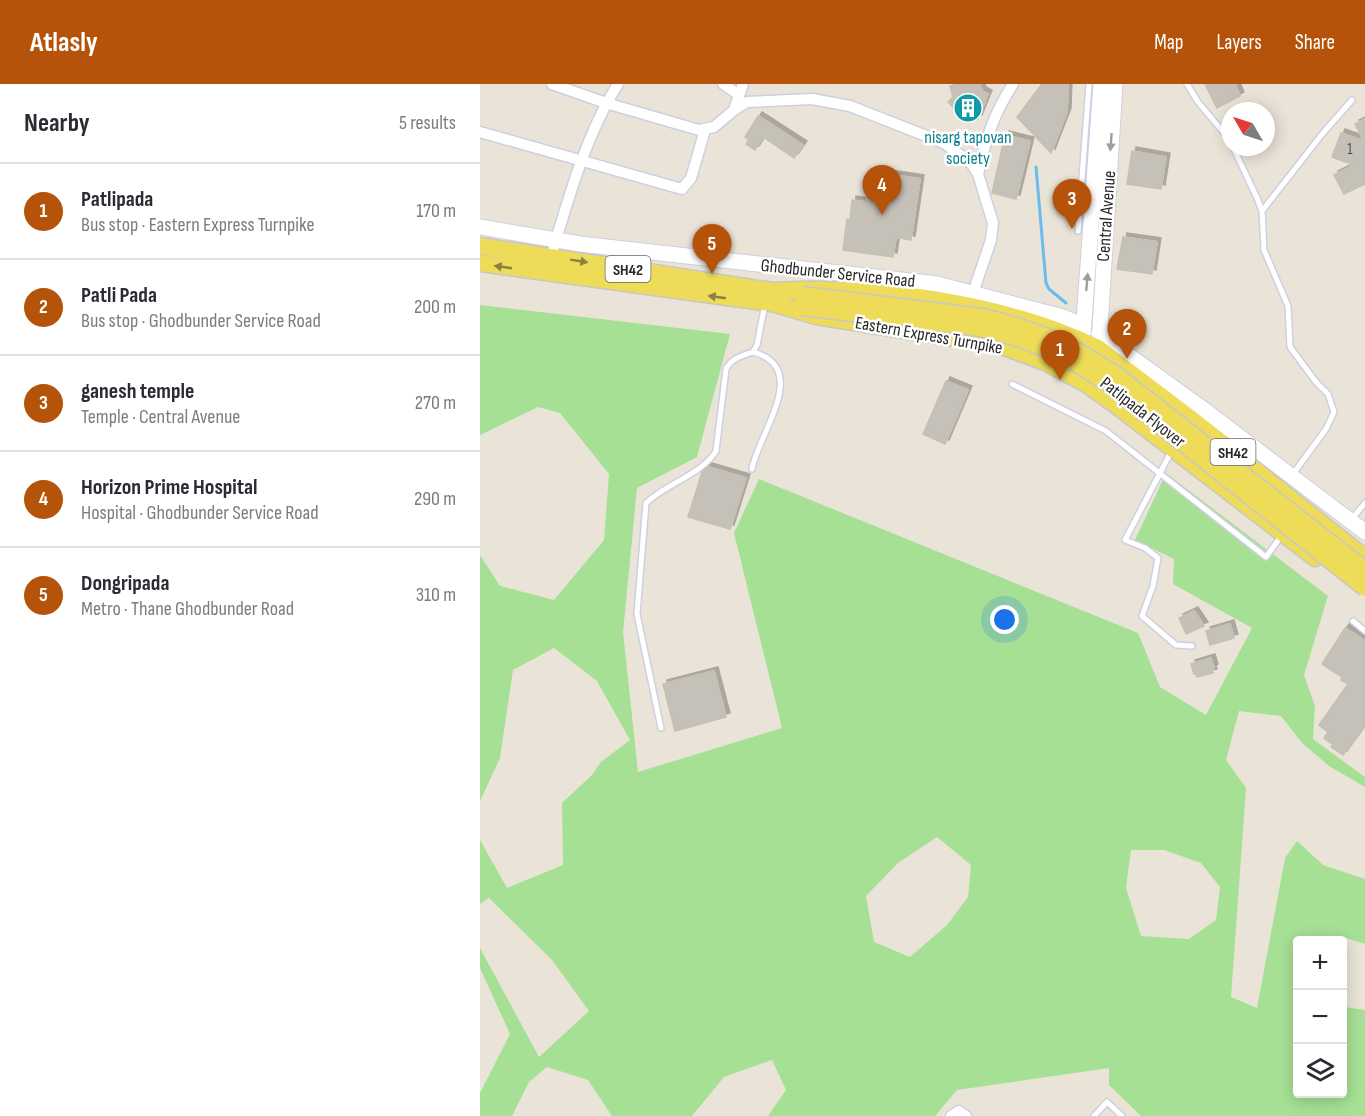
<!DOCTYPE html>
<meta charset="utf-8">
<style>
:root{--surface:#fff;--page:#f2f2f3;--text:#2b2b33;--muted:#7c7c81;--line:#e1e1e2;--accent:#b45309}
body{margin:0;font-family:"Sofia Sans Condensed",sans-serif;background:var(--page);color:var(--text)}
.controls{position:absolute;right:18px;bottom:18px;display:grid;overflow:hidden;border-radius:6px;box-shadow:0 3px 15px #0003}
.controls button{width:54px;height:54px;display:grid;place-items:center;padding:0;border:0;border-bottom:2px solid var(--line);background:var(--surface);color:var(--text);font:30px sans-serif}
.compass{position:absolute;left:741px;top:18px;width:54px;height:54px;border-radius:50%;background:var(--surface);box-shadow:0 3px 15px #0003;rotate:309deg}
.you{position:absolute;left:525px;top:536px;width:21px;height:21px;margin:-15px;border:4px solid #fff;border-radius:50%;background:#1a73e8;box-shadow:0 0 0 9px #1a73e833}
.badge{display:grid;place-items:center;width:39px;height:39px;border-radius:50%;background:var(--accent);color:#fff;font-size:20px;font-weight:700}
.pin{position:absolute;translate:-50% -50px;filter:drop-shadow(0 2px 3px #0008)}
.pin::after{content:'';position:absolute;top:32px;width:21px;height:18px;background:inherit;clip-path:polygon(0 0,100% 0,50% 100%)}
.list{margin:0;padding:0;list-style:none}
h2{display:flex;justify-content:space-between;align-items:center;height:78px;margin:0;padding:0 24px;font-size:26px}
h2 small{font-size:20px;font-weight:400;color:var(--muted)}
.list li{display:grid;grid-template-columns:39px 1fr auto;gap:18px;align-items:center;box-sizing:border-box;height:96px;padding:0 24px;border-top:2px solid var(--line)}
.list b{display:block;font-size:22px;white-space:nowrap}
.list p{margin:0;font-size:20px;white-space:nowrap;color:var(--muted)}
.list em{font-size:20px;font-style:normal;color:var(--muted)}
.icon{flex:none;width:33px;height:33px;fill:none;stroke:currentColor;stroke-width:2;stroke-linecap:round;stroke-linejoin:round}
.map{position:relative;flex:none;width:885px;height:1032px;overflow:hidden}
header{display:flex;align-items:center;gap:36px;box-sizing:border-box;height:84px;padding:0 30px;background:var(--accent);color:#fff}
header strong{font-size:28px}
nav{display:flex;gap:33px;margin-inline-start:auto;font-size:21px}
main{display:flex}
aside{flex:1;background:var(--surface)}
.map>svg:first-child{display:block}
.green{fill:#a6e095;fill-rule:evenodd}
.lines{fill:none;stroke-linecap:round;stroke-linejoin:round}
.stream{stroke:#6bbbec;stroke-width:3}
.building{fill:#c5c1b8;stroke:#c5c0b2;stroke-width:1.5;filter:url(#shadow)}
.lane-casing{stroke:#cecfe0;stroke-width:8}
.street-casing{stroke:#cecfe0;stroke-width:13}
.secondary-casing{stroke:#cecfe0;stroke-width:17}
.primary-casing{stroke:#c7c7c7;stroke-width:19}
.lane{stroke:#fff;stroke-width:5}
.street{stroke:#fff;stroke-width:10}
.secondary{stroke:#fff;stroke-width:15}
.primary{stroke:#eedc59;stroke-width:16}
.primary-bridge-casing{stroke:#c7c7c7;stroke-width:19;stroke-linecap:butt}
.primary-bridge{stroke:#eedc59;stroke-width:16}
.oneway{fill:#9e9e9e}
.oneway2{fill:#8a8240}
.labels{text-anchor:middle;stroke-width:5;stroke-linejoin:round;paint-order:stroke}
.number-label{font-size:15px;fill:#4e4e4b}
.shield{fill:#fff;stroke:#686868;stroke-width:1.5}
.shield-label{font-size:16px;font-weight:bold;fill:#272727}
.culture-label{font-size:18px;fill:#0d838f;stroke:#fff}
.street-label{font-size:18px;fill:#272727;stroke:#fff}
</style>
<header>
<strong>Atlasly</strong>
<nav><a>Map</a><a>Layers</a><a>Share</a></nav>
</header>
<main>
<aside>
<h2>Nearby<small>5 results</small></h2>
<ul class="list">
<li><span class="badge">1</span><div><b>Patlipada</b><p>Bus stop · Eastern Express Turnpike</p></div><em>170 m</em></li>
<li><span class="badge">2</span><div><b>Patli Pada</b><p>Bus stop · Ghodbunder Service Road</p></div><em>200 m</em></li>
<li><span class="badge">3</span><div><b>ganesh temple</b><p>Temple · Central Avenue</p></div><em>270 m</em></li>
<li><span class="badge">4</span><div><b>Horizon Prime Hospital</b><p>Hospital · Ghodbunder Service Road</p></div><em>290 m</em></li>
<li><span class="badge">5</span><div><b>Dongripada</b><p>Metro · Thane Ghodbunder Road</p></div><em>310 m</em></li>
</ul>
</aside>
<div class="map">
<svg width="885" height="1032" viewBox="0 0 885 1032">
<defs>
<filter id="shadow"><feDropShadow dx="4" dy="-4" stdDeviation="0" flood-color="#0004"/></filter>
</defs>
<rect width="100%" height="100%" fill="#eae4d8"/>
<path class="green" d="M0,221L250,250L217,373L157,404L143,548L158,688L302,644L254,449L279,395L658,549L680,603L726,631L772,544L693,500L694,475L655,456L686,389L848,512L824,591L835,622L833,655L885,693V703L849,682L822,659L801,632L759,627L746,676L766,704L751,913L777,924L805,774L817,757L843,781L885,795V860L863,853L861,856H818V1010H862L863,920L865,923L885,926V1032H661L629,1001V984L477,1006L455,1032H288L306,1006L292,976L244,993L212,1032H132L108,996L67,983L49,998L32,1032H0V1009L30,950L0,884V864L59,973L109,927L72,876L9,814L0,820V756L27,804L83,781L82,719L111,692L121,678L150,656L117,597L74,564L33,586L20,674L0,717V471L20,502L74,516L124,456L129,390L80,329L58,323L0,351ZM457,753L491,781L488,813L467,841L430,873L394,858L386,812L418,779ZM651,766H684L721,779L740,803L736,836L709,855L661,852L646,804Z"/>
<g class="lines">
<path class="stream" d="M556,83L566,199L569,205L586,219"/>
</g>
<path class="building" d="M478,0H500L502,7L508,10L498,35L490,31L485,36L468,18L473,13L470,2Z
M562,0H588L587,28L571,69L537,33Z
M725,0H755L760,12L737,24Z
M278,32L323,61L314,74L283,53L275,66L266,60L269,56L265,53Z
M885,35V100L864,110L854,91L874,81L852,73L861,49L884,57L875,40Z
M525,51L550,57L536,115L512,109Z
M652,67L686,73L681,105L647,100Z
M407,90L440,95L431,156L416,153L413,173L363,166L367,135L370,136L372,116L386,118L388,106L404,108Z
M643,153L677,158L672,190L637,185Z
M466,297L488,306L465,360L443,350Z
M228,383L266,394L250,445L208,433L222,388Z
M714,527L724,542L706,550L699,534Z
M750,540L754,554L730,561L726,547Z
M865,544L885,557V640L863,671L851,663L853,661L844,654L848,648L839,641L868,600L861,596L862,593L842,580Z
M731,574L734,584L732,585L733,589L717,593L716,589L714,590L711,580Z
M234,587L246,633L195,647L183,600Z"/>
<g class="lines">
<g class="lane-casing">
<path id="lane" d="M707,0L718,18L750,56
M753,63L777,114L782,127L784,166L808,222L810,263L836,298L848,310L854,328L846,345L813,390
M782,127L843,49L872,16
M598,147L609,0
M532,300L626,347L786,473L802,451
M692,366L645,456L665,464L678,474L673,502L662,532L696,561L712,562
M272,385C278,350 332,284 273,268
M871,436L885,419
M873,537L885,547
M181,644L157,530L166,419C186,400 222,390 236,367L246,285C252,274 261,272 273,268L277,261L285,220
M614,1032L627,1018L642,1032"/>
</g>
<g class="street-casing">
<path id="street" d="M72,0L126,19L219,46L234,43L254,26L267,18L332,15L370,22L464,59L491,79L498,90L513,139L511,156L493,209
M243,0L259,11
M254,26L263,0
M0,48L202,105L211,94L225,46
M498,90C506,55 513,31 533,0
M71,173C88,116 106,50 138,0
M471,1032L479,1027L486,1032"/>
</g>
<g class="secondary-casing">
<path id="secondary" d="M0,143L100,160L457,200L583,233L604,242
M619,250L723,325L885,448
M603,251L621,0
M619,260L635,0"/>
</g>
<g class="primary-casing">
<path id="primary" d="M0,162L305,209
M0,179L305,221
M296,207C399,201 525,219 618,264L709,333L885,474
M295,220L336,232L519,261L565,278L606,300L633,319L835,474"/>
</g>
<use href="#lane" class="lane"/>
<use href="#street" class="street"/>
<use href="#secondary" class="secondary"/>
<use href="#primary" class="primary"/>
<g class="primary-bridge-casing">
<path id="primary-bridge" d="M322,211L503,233L537,242L571,254L604,271L635,290L885,486
M321,223L501,244L534,253L567,265L599,281L629,300L885,504"/>
</g>
<use href="#primary-bridge" class="primary-bridge"/>
</g>
<defs><path id="oneway-solid" d="M-6-.8H1V-3.2L6.5 0L1 3.2V.8H-6Z" transform="scale(1.5)"/></defs>
<g class="oneway">
<use href="#oneway-solid" transform="translate(631 58) rotate(94)"/>
<use href="#oneway-solid" transform="translate(607 198) rotate(-85)"/>
</g>
<g class="oneway2">
<use href="#oneway-solid" transform="translate(99 177) rotate(9)"/>
<use href="#oneway-solid" transform="translate(23 183) rotate(-172)"/>
<use href="#oneway-solid" transform="translate(237 213) rotate(-172)"/>
</g>
<defs>
<g id="building-disc" transform="scale(1.5)"><circle r="9.5" fill="#0f9aa8" stroke="#fff"/><path d="M-4-6H4V6H1V3H-1V6H-4ZM-2.5-4.3h1.7v1.8h-1.7ZM.8-4.3h1.7v1.8H.8ZM-2.5-1h1.7V.8h-1.7ZM.8-1h1.7V.8H.8Z" fill="#fff"/></g>
</defs>
<g fill-rule="evenodd">
<use href="#building-disc" x="488" y="24"/>
</g>
<g class="labels">
<g class="number-label">
<text x="870" y="70">1</text>
</g>
<g class="shield">
<rect x="125.5" y="172" width="45" height="26" rx="4.5"/>
<rect x="730.5" y="355" width="45" height="26" rx="4.5"/>
</g>
<g class="shield-label">
<text x="148" y="191">SH42</text>
<text x="753" y="374">SH42</text>
</g>
<g class="culture-label">
<text x="488" y="59">nisarg tapovan<tspan x="488" dy="21">society</tspan></text>
</g>
<g class="street-label">
<text transform="translate(626 132) rotate(-86)" y="6">Central Avenue</text>
<text transform="translate(358 189) rotate(6)" y="6">Ghodbunder Service Road</text>
<text transform="translate(449 251) rotate(10)" y="6">Eastern Express Turnpike</text>
<text transform="translate(663 328) rotate(38)" y="6">Patlipada Flyover</text>
</g>
</g>
</svg>
<div class="controls">
<button>+</button>
<button>−</button>
<button><svg class="icon" aria-label="layers" viewBox="0 0 24 24"><path d="M12 4l9 5-9 5-9-5zM3 14l9 5 9-5"/></svg></button>
</div>
<svg class="compass" viewBox="-18 -18 36 36"><path d="M0-13l5 13h-10z" fill="#e53935"/><path d="M0 13l5-13h-10z" fill="#7c7c81"/></svg>
<div class="you"></div>
<div class="pin badge" style="left:580px;top:296px">1</div>
<div class="pin badge" style="left:647px;top:275px">2</div>
<div class="pin badge" style="left:592px;top:145px">3</div>
<div class="pin badge" style="left:402px;top:131px">4</div>
<div class="pin badge" style="left:232px;top:190px">5</div>
</div>
</main>
